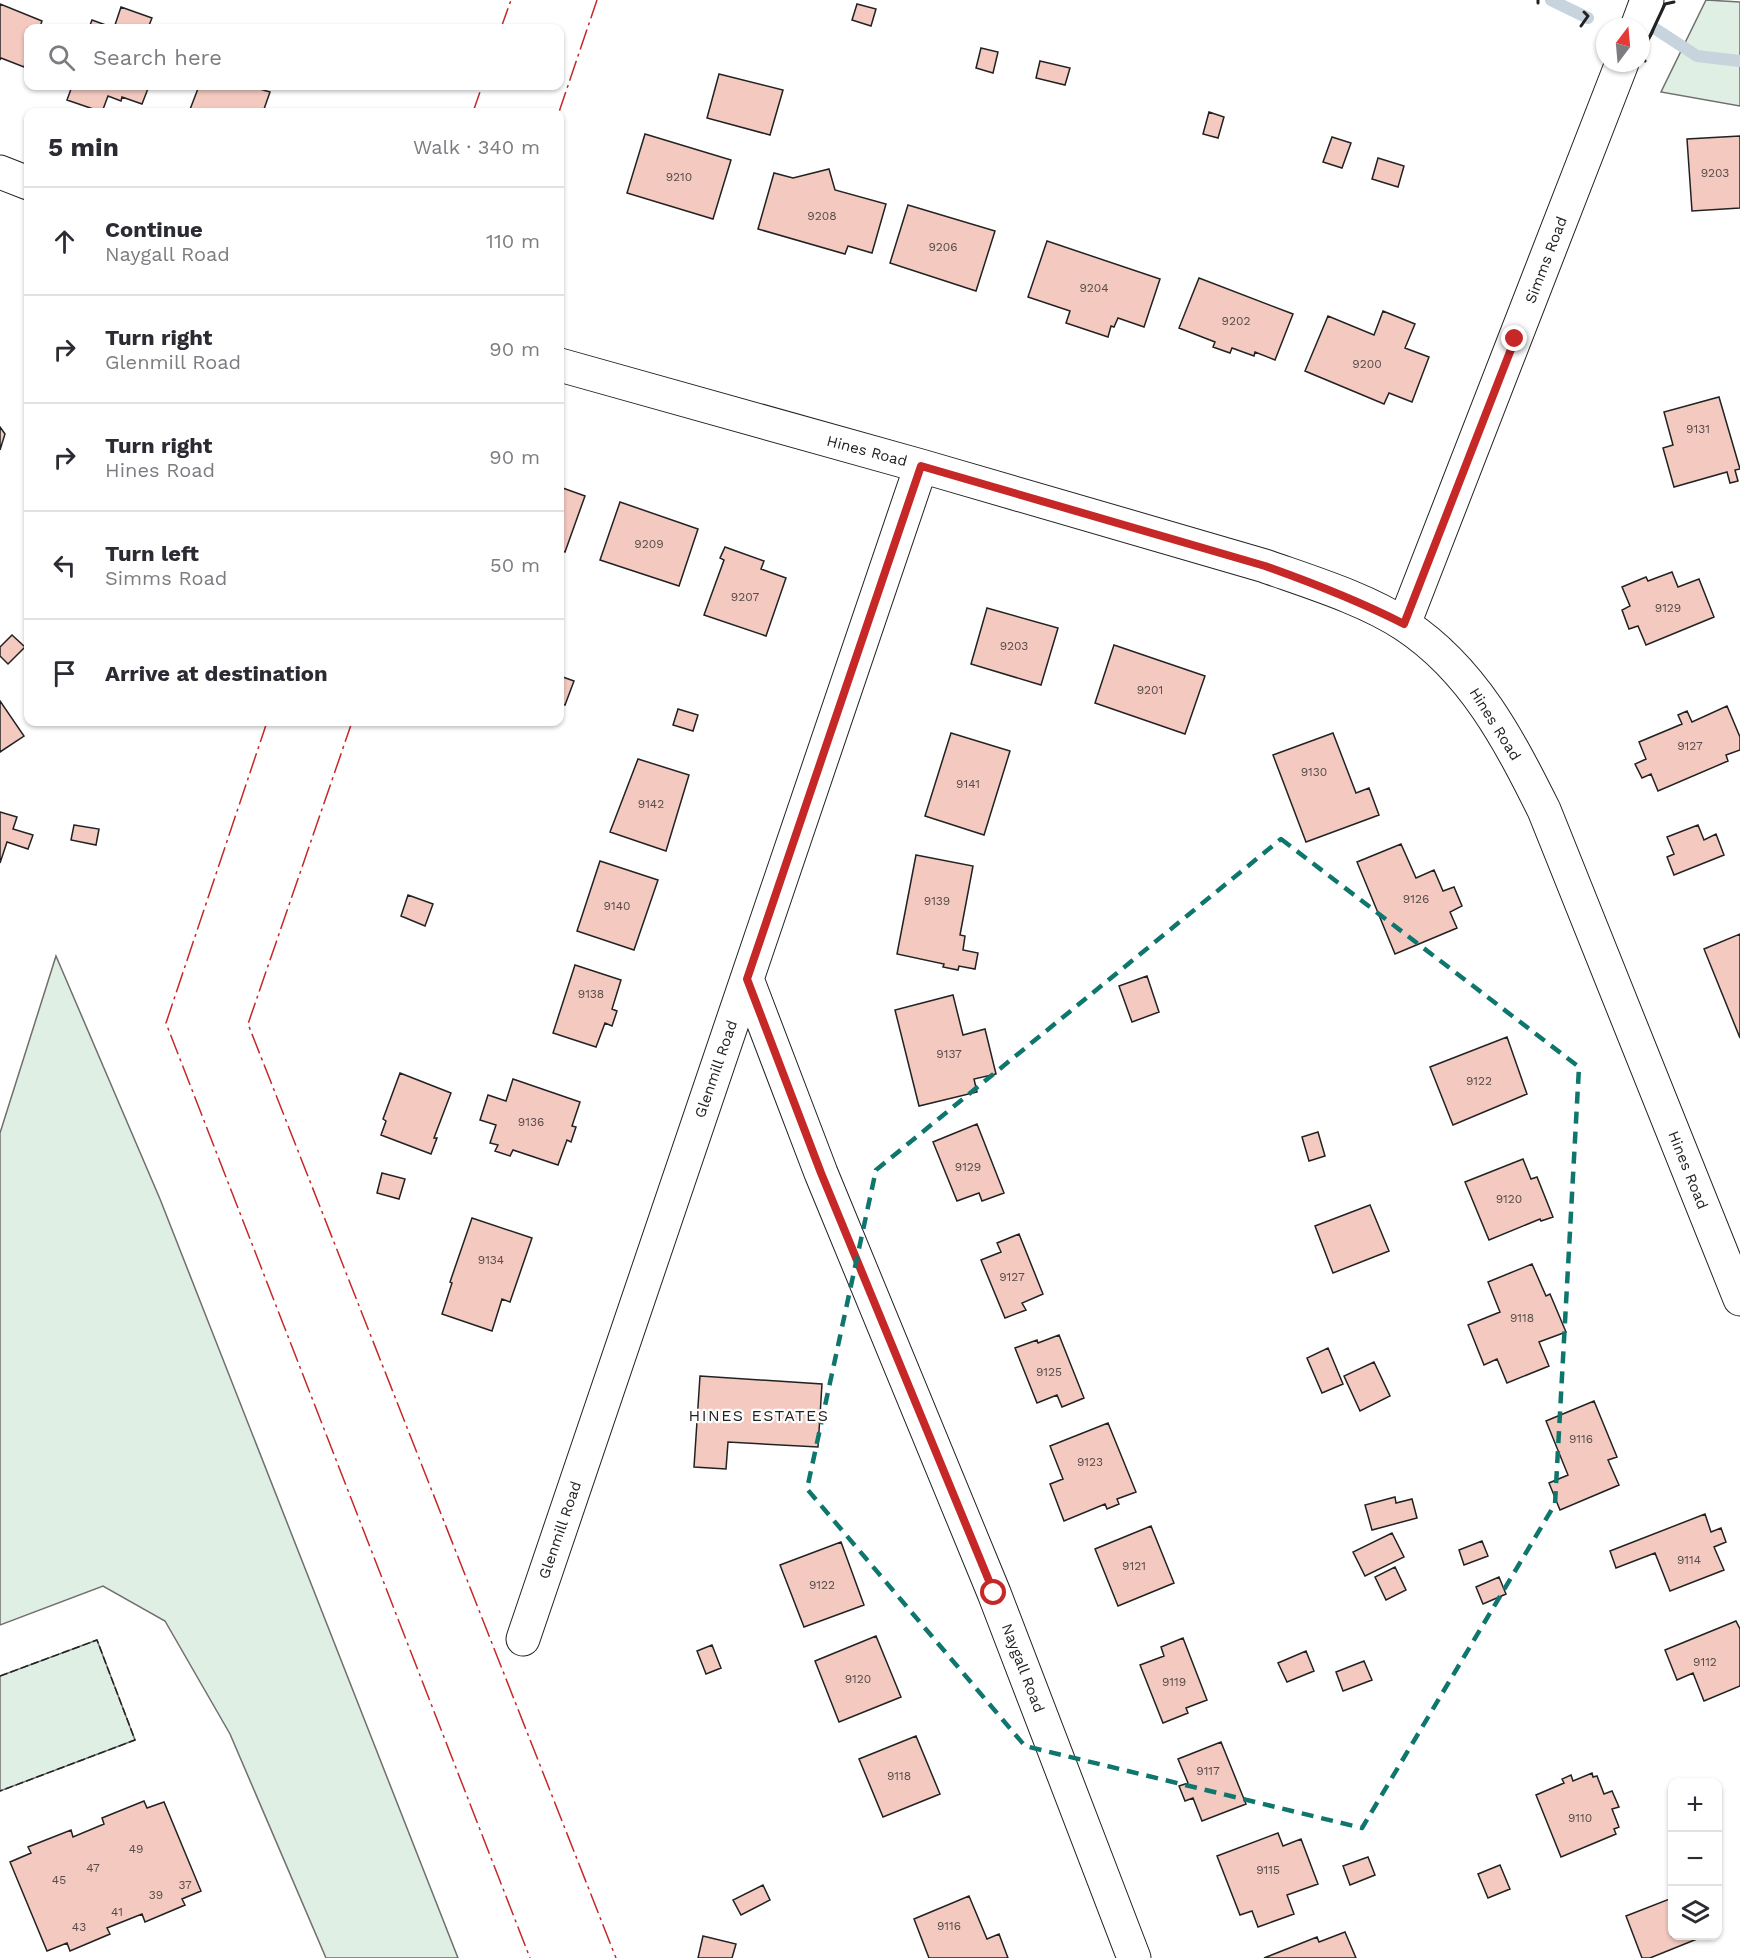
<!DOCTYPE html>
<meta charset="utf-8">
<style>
:root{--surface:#fff;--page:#f2f2f3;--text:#2b2b33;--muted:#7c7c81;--line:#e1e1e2}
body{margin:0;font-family:"Work Sans",sans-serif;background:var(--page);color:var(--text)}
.controls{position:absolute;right:18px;bottom:18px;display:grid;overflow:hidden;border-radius:12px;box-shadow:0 2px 4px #0004}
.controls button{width:54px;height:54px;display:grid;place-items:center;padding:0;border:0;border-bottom:2px solid var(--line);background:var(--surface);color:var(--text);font:30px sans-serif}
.compass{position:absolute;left:1596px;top:18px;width:54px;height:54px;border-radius:50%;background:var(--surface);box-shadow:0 2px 4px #0004;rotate:16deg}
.stop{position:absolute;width:18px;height:18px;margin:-14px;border:4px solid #c62828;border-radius:50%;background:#fff}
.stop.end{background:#c62828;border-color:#fff;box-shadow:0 2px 6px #0008}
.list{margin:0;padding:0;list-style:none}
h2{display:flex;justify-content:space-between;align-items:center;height:78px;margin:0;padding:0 24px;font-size:26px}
h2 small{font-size:20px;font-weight:400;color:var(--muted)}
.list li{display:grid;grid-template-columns:39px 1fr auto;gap:18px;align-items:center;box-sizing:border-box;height:108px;padding:0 24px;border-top:2px solid var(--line)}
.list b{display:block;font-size:22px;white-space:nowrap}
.list p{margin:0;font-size:20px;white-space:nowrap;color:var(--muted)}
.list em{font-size:20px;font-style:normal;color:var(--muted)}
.icon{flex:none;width:33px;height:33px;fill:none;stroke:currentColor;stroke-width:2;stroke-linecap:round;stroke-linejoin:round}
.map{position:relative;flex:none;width:1740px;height:1958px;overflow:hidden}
.search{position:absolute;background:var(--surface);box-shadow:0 2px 4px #0004;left:24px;top:24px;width:540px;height:66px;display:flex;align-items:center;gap:15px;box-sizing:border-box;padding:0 21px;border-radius:12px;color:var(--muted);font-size:22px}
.panel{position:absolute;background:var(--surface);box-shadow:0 2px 4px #0004;left:24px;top:108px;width:540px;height:618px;border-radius:12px}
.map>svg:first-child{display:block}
.green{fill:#e0efe3;stroke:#6f6f6f;stroke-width:1.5}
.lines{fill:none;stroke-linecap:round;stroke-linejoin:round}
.stream{stroke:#c7d3dd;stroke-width:12}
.building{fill:#f3c9c0;stroke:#222;stroke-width:1.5}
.minor-casing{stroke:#222;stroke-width:35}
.minor{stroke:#fff;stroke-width:33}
.fence{stroke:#222;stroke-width:1.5;stroke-dasharray:8 3;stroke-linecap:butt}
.wall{stroke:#222;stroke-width:3}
.power{stroke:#c62828;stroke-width:1.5;stroke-dasharray:21 4.5 3 4.5;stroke-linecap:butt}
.route{stroke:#c62828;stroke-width:8}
.marked{fill:none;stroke:#0f766e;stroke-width:4.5;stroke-dasharray:12 8;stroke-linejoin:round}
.labels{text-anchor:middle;stroke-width:4.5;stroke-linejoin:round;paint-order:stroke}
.number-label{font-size:12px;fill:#564c4a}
.street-label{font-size:15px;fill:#222;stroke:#fff}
.neighbourhood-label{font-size:16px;letter-spacing:1.5px;fill:#222;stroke:#fff}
</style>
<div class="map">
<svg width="1740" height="1958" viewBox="0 0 1740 1958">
<rect width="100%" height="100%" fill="#fff"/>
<path class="green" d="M1706,0L1740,2V106L1661,92Z
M56,956L160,1199L458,1958H326L230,1734L165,1621L103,1586L0,1625V1133Z
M97,1640L135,1740L0,1791V1676Z"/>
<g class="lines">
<path class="stream" d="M1551,0L1588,18
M1654,28L1697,56L1740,61"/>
</g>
<path class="building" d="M0,4L42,21L41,24L44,26L43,28H28V55L24,67L1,58L0,60Z
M857,4L876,9L871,26L852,20Z
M121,7L152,18L148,28H89L92,20L114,28Z
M981,48L998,52L993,73L976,68Z
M1040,61L1070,68L1065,85L1036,78Z
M719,74L783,90L770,135L707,118Z
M69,86H149L142,104L122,97L121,101L108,96L102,112L67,100L71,89L68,88Z
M199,86H250L270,92L263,112H189Z
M1209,112L1224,117L1218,138L1203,134Z
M645,134L731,160L713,219L627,193Z
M1740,136V208L1692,211L1687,139Z
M1332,137L1351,143L1342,168L1323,162Z
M1378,158L1404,166L1398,187L1372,179Z
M829,169L835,190L886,204L872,253L848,246L845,254L758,229L774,173L793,178Z
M908,205L995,231L976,291L890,263Z
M1047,241L1160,279L1144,327L1118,318L1114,327L1111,326L1108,337L1066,323L1070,311L1028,297Z
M1199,278L1293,314L1275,360L1255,352L1254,356L1232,348L1230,353L1213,347L1215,342L1179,328Z
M1383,311L1415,324L1405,348L1429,357L1412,402L1389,393L1384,404L1305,371L1328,316L1374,335Z
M1719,397L1740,469L1735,470L1738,481L1730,483L1727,472L1674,487L1663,448L1673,445L1664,412Z
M0,427L5,434L0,450Z
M560,487L585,496L565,552L560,550Z
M620,502L698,529L679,586L600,560Z
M725,547L764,561L761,569L786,578L766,636L704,615L724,560L720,558Z
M1672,572L1678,587L1699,579L1714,617L1646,645L1638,626L1629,629L1622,610L1630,606L1622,587L1646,577L1648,581Z
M987,608L1058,628L1041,685L971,664Z
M12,635L25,647L8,664L0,656V647Z
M1114,645L1205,676L1185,734L1095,703Z
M560,676L574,681L565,705L560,703Z
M0,701L24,736L0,752Z
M1727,706L1740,737V750L1726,755L1728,761L1658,791L1651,774L1642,778L1635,764L1646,759L1639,742L1682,724L1678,715L1687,711L1692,722Z
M678,709L698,715L693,731L673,725Z
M951,733L1010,751L984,835L925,816Z
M1333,733L1356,793L1369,788L1379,815L1306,842L1273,755Z
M638,759L689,775L666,851L610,832Z
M0,812L17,817L13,829L33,835L28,849L7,842L0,863Z
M74,825L99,829L96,845L71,840Z
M1698,825L1704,840L1716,834L1724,855L1674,875L1667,857L1674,854L1667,837Z
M1401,844L1416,878L1434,870L1443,891L1454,887L1462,906L1450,912L1457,928L1395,954L1357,862Z
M916,855L973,866L960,935L965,936L963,950L978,953L975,969L959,966L958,970L943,967L944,964L897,954Z
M600,861L658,880L634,950L577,931Z
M408,895L433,904L425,926L401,916Z
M1740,934V1038L1704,949Z
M575,965L621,980L612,1009L617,1011L612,1026L605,1023L596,1047L553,1033Z
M1147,976L1159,1012L1132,1022L1119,986Z
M953,995L963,1035L985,1029L996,1074L974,1079L977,1092L919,1106L895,1010Z
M1507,1037L1527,1094L1453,1125L1430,1067Z
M400,1073L451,1093L434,1138H437L431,1154L381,1135L386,1121L383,1119Z
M513,1079L580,1102L572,1126L576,1127L571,1142L567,1140L558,1165L513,1150L510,1156L495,1151L498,1145L490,1143L496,1125L480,1120L488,1095L506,1101Z
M977,1124L1004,1193L982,1201L979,1193L957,1201L933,1142Z
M1318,1132L1325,1156L1309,1161L1302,1137Z
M1523,1159L1531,1179L1537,1177L1553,1217L1541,1221L1540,1219L1489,1240L1465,1182Z
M382,1173L405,1179L399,1199L377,1193Z
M1370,1205L1389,1251L1333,1273L1315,1226Z
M472,1218L532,1238L510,1302L502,1299L492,1331L442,1314L452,1283L450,1282Z
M1019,1234L1043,1294L1022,1303L1026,1310L1005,1318L981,1260L1001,1252L997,1243Z
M1532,1264L1546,1296L1550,1294L1566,1332L1539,1342L1549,1366L1507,1383L1497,1359L1484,1365L1468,1325L1500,1312L1488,1282Z
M1059,1335L1084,1398L1062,1407L1057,1395L1037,1403L1015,1348L1037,1340L1038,1343Z
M1328,1348L1343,1384L1322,1393L1307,1358Z
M1374,1362L1390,1396L1360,1411L1344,1376Z
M700,1376L822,1384L818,1447L728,1442L726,1469L694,1467Z
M1594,1401L1617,1457L1608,1460L1619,1485L1560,1510L1549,1483L1568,1475L1546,1421Z
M1108,1423L1136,1492L1117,1499L1119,1504L1107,1509L1105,1504L1064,1521L1050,1484L1063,1479L1050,1446Z
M1395,1497L1396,1503L1412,1499L1417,1518L1372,1530L1365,1505Z
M1705,1514L1711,1532L1721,1528L1726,1542L1714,1547L1724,1570L1670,1591L1655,1553L1616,1568L1610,1551Z
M1151,1526L1174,1583L1118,1606L1095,1549Z
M1392,1533L1404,1557L1365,1576L1353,1552Z
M1482,1541L1488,1556L1464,1565L1459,1550Z
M841,1542L864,1605L804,1627L780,1565Z
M1395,1567L1406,1590L1386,1600L1375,1577Z
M1499,1577L1506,1594L1483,1604L1476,1587Z
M1736,1621L1740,1629V1686L1704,1701L1693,1673L1677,1680L1665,1650Z
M876,1636L901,1697L839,1722L815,1661Z
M1183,1638L1207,1700L1186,1708L1188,1713L1163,1723L1140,1665L1164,1656L1161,1647Z
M712,1645L721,1668L706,1674L697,1651Z
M1306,1651L1314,1671L1287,1682L1278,1663Z
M1364,1661L1372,1680L1343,1691L1336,1672Z
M916,1736L940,1794L883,1817L859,1759Z
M1221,1742L1246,1804L1202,1821L1193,1798L1185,1801L1179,1786L1188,1783L1178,1759Z
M1592,1773L1593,1777L1597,1776L1604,1794L1612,1791L1619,1807L1612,1809L1619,1827L1614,1829L1616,1834L1561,1857L1536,1795L1564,1783L1562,1779L1571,1775L1573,1781Z
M144,1801L147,1808L164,1802L201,1891L182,1899L185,1905L145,1922L142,1914L107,1928L110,1934L70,1951L67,1943L47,1951L10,1862L31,1853L28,1847L71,1830L73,1837L104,1824L102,1818Z
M1278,1833L1283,1846L1301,1839L1318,1884L1287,1895L1294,1914L1258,1927L1252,1911L1240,1915L1217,1856Z
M1368,1857L1375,1875L1350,1885L1343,1866Z
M1500,1865L1510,1889L1488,1898L1478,1874Z
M763,1885L770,1900L741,1915L733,1900Z
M969,1896L987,1939L999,1934L1008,1958H929L914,1919Z
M1672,1898V1936H1696L1697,1939L1650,1958H1642L1626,1916Z
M1345,1932L1356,1958H1264L1317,1937L1319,1942Z
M703,1936L736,1944L732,1958H698Z"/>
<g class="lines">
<g class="minor-casing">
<path id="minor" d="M1637,27L1647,0
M0,172L28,183
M560,365L921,466L1265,566C1310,582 1366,599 1405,625C1473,670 1509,740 1544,810L1740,1299
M1404,624L1622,63
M747,979L821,1173L994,1593L1134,1958
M523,1639L921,466"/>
</g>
<use href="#minor" class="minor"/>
<path class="fence" d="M0,1676L97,1640L135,1740L0,1791"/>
<path class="wall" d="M1538,0V3
M1581,26L1588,16L1584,12
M1645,61L1642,53L1665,4L1674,2"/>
<path class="power" d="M501,28L511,0
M473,112L482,86
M559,112L597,0
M267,722L166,1023L530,1958
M352,722L248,1024L616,1958"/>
</g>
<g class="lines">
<path class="route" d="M994,1593L821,1173L747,979L921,466L1265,566C1313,583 1359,601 1404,624L1515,339"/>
</g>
<path class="marked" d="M1281,839L1579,1067L1555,1504L1362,1828L1025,1746L807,1489L876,1170Z"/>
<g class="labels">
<g class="number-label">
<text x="1715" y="177">9203</text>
<text x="679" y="181">9210</text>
<text x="822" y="220">9208</text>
<text x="943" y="251">9206</text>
<text x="1094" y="292">9204</text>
<text x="1236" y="325">9202</text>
<text x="1367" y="368">9200</text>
<text x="1698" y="433">9131</text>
<text x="649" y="548">9209</text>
<text x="745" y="601">9207</text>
<text x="1668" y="612">9129</text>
<text x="1014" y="650">9203</text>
<text x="1150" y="694">9201</text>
<text x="1690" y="750">9127</text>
<text x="1314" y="776">9130</text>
<text x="968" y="788">9141</text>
<text x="651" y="808">9142</text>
<text x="1416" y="903">9126</text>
<text x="937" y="905">9139</text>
<text x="617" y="910">9140</text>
<text x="591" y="998">9138</text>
<text x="949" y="1058">9137</text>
<text x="1479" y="1085">9122</text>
<text x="531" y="1126">9136</text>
<text x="968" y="1171">9129</text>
<text x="1509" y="1203">9120</text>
<text x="491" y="1264">9134</text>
<text x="1012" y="1281">9127</text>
<text x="1522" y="1322">9118</text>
<text x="1049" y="1376">9125</text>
<text x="1581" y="1443">9116</text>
<text x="1090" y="1466">9123</text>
<text x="1689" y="1564">9114</text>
<text x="1134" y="1570">9121</text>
<text x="822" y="1589">9122</text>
<text x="1705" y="1666">9112</text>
<text x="858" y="1683">9120</text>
<text x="1174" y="1686">9119</text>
<text x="1208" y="1775">9117</text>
<text x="899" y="1780">9118</text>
<text x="1580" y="1822">9110</text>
<text x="136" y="1853">49</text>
<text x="93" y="1872">47</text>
<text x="1268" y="1874">9115</text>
<text x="59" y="1884">45</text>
<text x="185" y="1889">37</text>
<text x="156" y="1899">39</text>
<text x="117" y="1916">41</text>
<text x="949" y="1930">9116</text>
<text x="79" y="1931">43</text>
</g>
<g class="street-label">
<text transform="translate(1546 260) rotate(-69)" y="5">Simms Road</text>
<text transform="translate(867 451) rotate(15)" y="5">Hines Road</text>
<text transform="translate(1495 724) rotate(58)" y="5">Hines Road</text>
<text transform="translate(716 1069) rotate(-71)" y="5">Glenmill Road</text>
<text transform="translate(1688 1170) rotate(68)" y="5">Hines Road</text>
<text transform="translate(560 1530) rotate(-71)" y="5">Glenmill Road</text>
<text transform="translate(1023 1668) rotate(69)" y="5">Naygall Road</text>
</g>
<g class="neighbourhood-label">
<text x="759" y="1421">HINES ESTATES</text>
</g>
</g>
</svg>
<div class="controls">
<button>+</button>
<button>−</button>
<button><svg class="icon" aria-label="layers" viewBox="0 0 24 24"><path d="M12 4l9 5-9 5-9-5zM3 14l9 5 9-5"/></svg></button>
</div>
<svg class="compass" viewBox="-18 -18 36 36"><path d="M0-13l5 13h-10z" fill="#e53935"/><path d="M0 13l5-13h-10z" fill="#7c7c81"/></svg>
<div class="stop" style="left:994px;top:1593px"></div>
<div class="stop end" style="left:1515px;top:339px"></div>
<div class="search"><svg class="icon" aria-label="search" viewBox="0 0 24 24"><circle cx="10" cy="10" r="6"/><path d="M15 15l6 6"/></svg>Search here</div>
<section class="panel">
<h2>5 min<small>Walk · 340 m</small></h2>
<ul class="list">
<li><svg class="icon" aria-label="ahead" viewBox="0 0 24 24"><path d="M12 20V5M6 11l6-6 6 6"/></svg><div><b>Continue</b><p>Naygall Road</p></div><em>110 m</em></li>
<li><svg class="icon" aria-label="right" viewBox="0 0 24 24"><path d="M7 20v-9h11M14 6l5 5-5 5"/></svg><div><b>Turn right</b><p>Glenmill Road</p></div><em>90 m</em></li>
<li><svg class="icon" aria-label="right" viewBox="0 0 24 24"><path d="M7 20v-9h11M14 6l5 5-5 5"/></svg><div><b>Turn right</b><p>Hines Road</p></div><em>90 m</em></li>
<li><svg class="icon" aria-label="left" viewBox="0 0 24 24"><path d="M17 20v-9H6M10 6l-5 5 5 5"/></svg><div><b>Turn left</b><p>Simms Road</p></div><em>50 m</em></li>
<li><svg class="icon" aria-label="arrive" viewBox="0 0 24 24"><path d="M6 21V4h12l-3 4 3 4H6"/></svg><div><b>Arrive at destination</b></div></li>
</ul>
</section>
</div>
